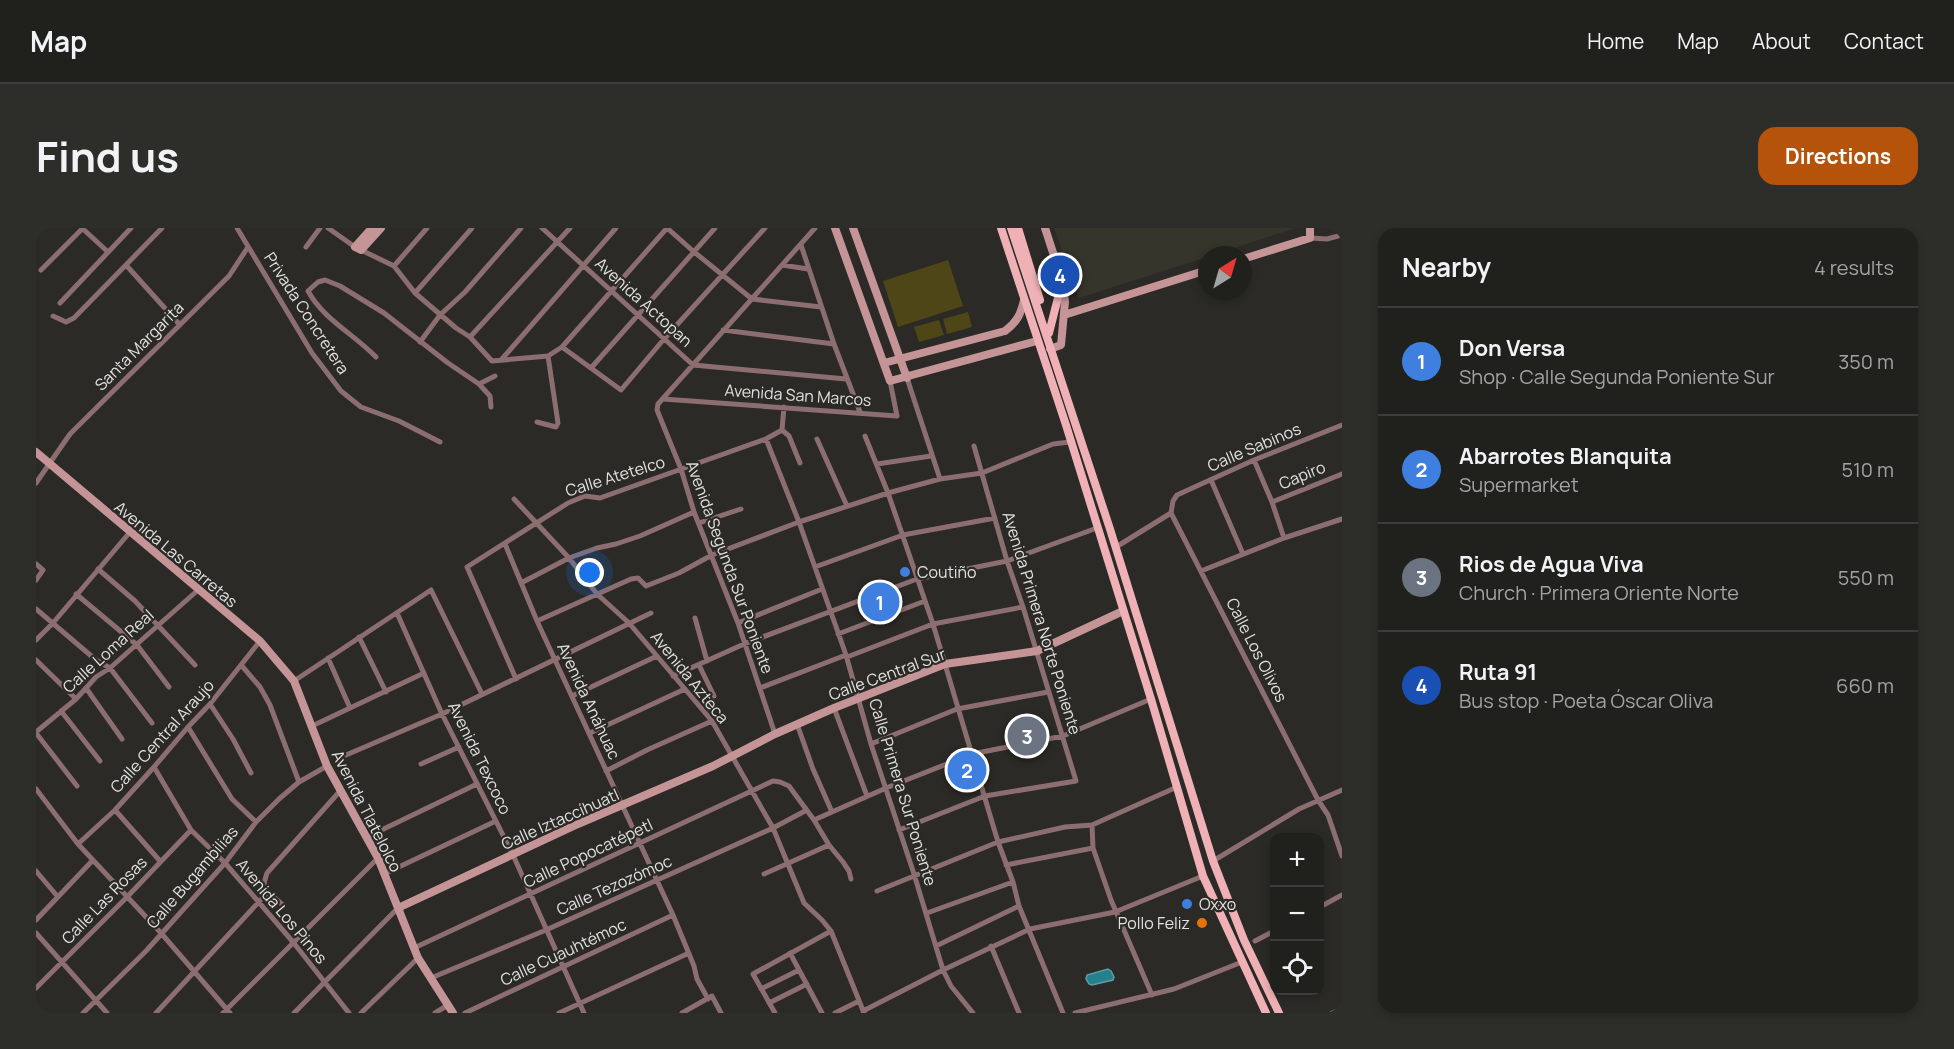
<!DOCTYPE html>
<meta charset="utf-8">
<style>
:root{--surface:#20201c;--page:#2d2d29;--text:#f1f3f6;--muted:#a2a3a3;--line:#3d3e3b;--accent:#b45309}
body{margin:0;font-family:Manrope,sans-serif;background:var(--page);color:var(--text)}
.controls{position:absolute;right:18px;bottom:18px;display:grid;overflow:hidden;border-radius:12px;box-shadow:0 3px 9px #0003}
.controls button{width:54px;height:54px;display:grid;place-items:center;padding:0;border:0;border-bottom:2px solid var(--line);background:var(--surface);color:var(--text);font:30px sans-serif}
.compass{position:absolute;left:1162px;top:18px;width:54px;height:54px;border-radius:50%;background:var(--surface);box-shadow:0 3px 9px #0003;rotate:37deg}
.you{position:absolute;left:554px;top:345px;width:21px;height:21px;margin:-15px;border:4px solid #fff;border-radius:50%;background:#1a73e8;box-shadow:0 0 0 9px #1a73e833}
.badge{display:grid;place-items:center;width:39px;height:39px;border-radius:50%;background:var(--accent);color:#fff;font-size:20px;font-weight:700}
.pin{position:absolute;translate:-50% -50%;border:3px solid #fff;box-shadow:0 2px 6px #0006}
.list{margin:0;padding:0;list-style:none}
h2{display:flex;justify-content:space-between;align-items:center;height:78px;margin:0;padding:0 24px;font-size:26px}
h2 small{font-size:20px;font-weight:400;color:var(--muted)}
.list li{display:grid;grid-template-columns:39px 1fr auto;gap:18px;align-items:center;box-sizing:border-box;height:108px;padding:0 24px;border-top:2px solid var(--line)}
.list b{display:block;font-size:22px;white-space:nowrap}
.list p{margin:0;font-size:20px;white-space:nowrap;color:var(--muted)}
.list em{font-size:20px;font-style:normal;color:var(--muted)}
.icon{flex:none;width:33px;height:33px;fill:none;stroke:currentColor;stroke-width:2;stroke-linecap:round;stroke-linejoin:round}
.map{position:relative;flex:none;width:1306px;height:785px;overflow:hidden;border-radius:18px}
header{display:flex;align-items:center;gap:36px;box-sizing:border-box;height:84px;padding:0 30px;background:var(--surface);border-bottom:2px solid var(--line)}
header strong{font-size:28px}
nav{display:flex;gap:33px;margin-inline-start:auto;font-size:21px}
.intro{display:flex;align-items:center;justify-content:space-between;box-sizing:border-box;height:144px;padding:0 36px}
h1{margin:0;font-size:42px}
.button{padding:15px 27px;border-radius:18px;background:var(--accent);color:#fff;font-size:21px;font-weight:700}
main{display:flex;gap:36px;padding:0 36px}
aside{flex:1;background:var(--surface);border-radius:18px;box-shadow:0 3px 9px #0003}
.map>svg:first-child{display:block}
.built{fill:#36352b}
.green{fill:#4e4616}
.water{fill:#24808c;stroke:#5d9da5;stroke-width:1.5}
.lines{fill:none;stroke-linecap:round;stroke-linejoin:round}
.street{stroke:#8c6e70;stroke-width:5}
.secondary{stroke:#c49497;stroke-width:8}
.primary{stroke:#efb1b5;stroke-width:8}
.shop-dot{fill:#3f7fe0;stroke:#2b2a26;stroke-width:2}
.food-dot{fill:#e8710a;stroke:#2b2a26;stroke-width:2}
.labels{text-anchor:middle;stroke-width:4.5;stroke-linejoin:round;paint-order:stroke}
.street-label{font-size:16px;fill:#e1e1df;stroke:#2b2a26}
.poi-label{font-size:16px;fill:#e1e1df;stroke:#2b2a26;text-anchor:start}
</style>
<header>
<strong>Map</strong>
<nav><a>Home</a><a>Map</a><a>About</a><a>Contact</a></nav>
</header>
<div class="intro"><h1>Find us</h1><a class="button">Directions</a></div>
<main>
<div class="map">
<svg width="1306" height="785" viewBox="0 0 1306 785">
<rect width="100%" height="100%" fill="#2b2a26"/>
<path class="built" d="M1018,0H1260L1176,27H1171V29L1043,70Z"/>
<path class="green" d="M912,32L927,78L862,99L847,53Z
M932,84L936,99L911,106L907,91Z
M903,92L908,107L883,114L878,99Z"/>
<path class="water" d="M1072,741L1075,743L1078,749L1077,752L1056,757L1053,756L1050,751L1051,747Z"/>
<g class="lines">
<path class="street" d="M201,0L276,125L305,163L325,179L363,193L404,214
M292,0L319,19
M506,0L657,137L810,151
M631,0L657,23L716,71L785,79
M47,1L72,24
M1274,10L1291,11L1306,7
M765,17L798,116L824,184
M270,19L284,0
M325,22L358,38L379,65L420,100L434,109L456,133L512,128L526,119L631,0
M90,37L144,97
M746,37L772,41
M358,38L391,0
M5,42L47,0
M379,65L436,0
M24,75L95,0
M17,88L30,94L38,90L126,0
M687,102L798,116
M434,109L534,0
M384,114L404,87L429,64L485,0
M526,119L585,162L628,111L729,0
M340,129C319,107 287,91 272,63L282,54L289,52L304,58L348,85L412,135L443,156L454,168L455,179
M466,131L580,0
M555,140L679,0
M871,150L904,251
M443,156L459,148
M627,171L861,188L854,153
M501,194L520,199L522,195L512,128
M746,202L753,208L764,235
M746,202L748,179
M829,208L852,265L897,396L962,614L977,654L983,678L1027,785
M730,211L763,294L810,427L835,516L878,646L907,742L915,758L937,785
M781,211L811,278
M1218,232L1236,274L1248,310
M841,236L895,228
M1175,252L1207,326
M0,255L34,206L193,48L212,19
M478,271L533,330L561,366L593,395L676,493L737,600L768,675L786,692L795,703L828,785
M1236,274L1306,246
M1135,285L1282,572L1292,587L1306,628
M663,295L705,281
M469,316L501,393L637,687L658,738L661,751L672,771
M1080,319L1135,285L1137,273L1141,267L1218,232L1306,197
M0,336L7,342L0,352
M779,339L867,307L959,290
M62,341L99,373L159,437
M1165,343L1248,310L1306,291
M485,355L533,330L561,320L580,316L604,308L658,284
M40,366L101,417L133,459
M0,381L60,432L74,440L116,495
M361,385L406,486L477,627L548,785
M659,390L671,433
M501,393L595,351L602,350L610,358L643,345L676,327L763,294L852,265L904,251L946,245L1017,216L1034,214
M702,395L786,361
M802,406L889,373
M323,409L350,464
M0,412L17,395L94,304
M811,429L897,396L987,379
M292,430L314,480
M0,432L40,471
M663,437L678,468
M206,438L224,459L234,477L263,554
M637,448L708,416L881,351L971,333L1061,300
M480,451L431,339L532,275L549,268L564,270L730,211L746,202
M258,453L395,362L446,466
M50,460L86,511
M724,460L810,427
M536,468L621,428
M174,476L197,511L215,545
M798,480L831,568
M25,483L64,533
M761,496L777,541L796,584
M276,498L388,445
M152,499L196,571L220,594
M0,504L40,471L60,449L74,440L162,362
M0,505L41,558
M554,505L649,461
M739,506L702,395L658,284L645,241L621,182L622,176L779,0
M835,516L921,481L1012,464
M310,527L406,486L615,385
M385,536L423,519
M118,539L155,602L189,635L257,714L313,785
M570,543L611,522L676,493
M0,561L42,616L125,705L194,785
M79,582L124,633
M778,592L850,560L936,526L1027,508L1115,471
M1056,597L1057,620L1075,672L1116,767
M863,602L949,568L1040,553L987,379L971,333L938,218
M331,609L441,556
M42,616L79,582L118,539L152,499L174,476L224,413
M1177,633L1263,581L1306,562
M970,637L1057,620
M0,643L22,669
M348,646L460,593
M728,646L793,617
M841,663L962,614L1029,599L1056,597L1141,559
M248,678L232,664L228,655L231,645L304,563
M1284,679L1306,667
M891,685L977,654
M0,692L57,632
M0,705L71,785
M1219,713L1238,703
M900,718L983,678
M955,718L983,785
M378,720L737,553L744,554L753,558L778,592L793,617L807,634L813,643L815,651
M754,725L786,785
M395,750L510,702L737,600L769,583
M0,760L91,669L155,602
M725,761L763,742
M733,775L771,756
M827,783L907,742L994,701L1079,684L1167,648
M47,785L110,723L189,635L220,594L243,571L263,554L291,538
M120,785L232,664
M187,785L342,630
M258,785L362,680
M325,785L382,730
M399,785L412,777
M429,785L637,687
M523,785L653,725
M646,785L676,768L685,785
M739,785L717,746L795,703
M799,785L823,773
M1039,785L1138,761L1206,734
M1296,785L1306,781"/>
<path class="secondary" d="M336,0L319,19L325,22L345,0
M799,0L854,153L1001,113
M817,0L871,150
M1009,0L1022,40L1028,65L1029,74L1025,117L1014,121
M1207,31L1274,10V0
M1028,87L1171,42
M848,135L969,103C981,94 985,86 988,72
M0,224L224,413L258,453L291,538L342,630L382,730L417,785
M362,680L542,596L677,538L739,506L798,480L909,436L1001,423L1087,383"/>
<path class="primary" d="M965,0L1030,197L1115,471L1167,648L1230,785
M975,0L1074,301L1177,633L1208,712L1243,785
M982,0L1004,72
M1013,105L1026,54"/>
</g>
<g class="shop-dot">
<circle cx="869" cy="344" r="6"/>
<circle cx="1151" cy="676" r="6"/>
</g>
<circle class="food-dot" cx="1166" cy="695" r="6"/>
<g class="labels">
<g class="street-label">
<text transform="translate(608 74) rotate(42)" y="6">Avenida Actopan</text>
<text transform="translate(271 85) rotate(57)" y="6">Privada Concretera</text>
<text transform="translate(103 118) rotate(-45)" y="6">Santa Margarita</text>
<text transform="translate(762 167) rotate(4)" y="6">Avenida San Marcos</text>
<text transform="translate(1218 219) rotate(-23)" y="6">Calle Sabinos</text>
<text transform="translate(1266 247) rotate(-22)" y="6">Capiro</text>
<text transform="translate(579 248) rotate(-17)" y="6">Calle Atetelco</text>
<text transform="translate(140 326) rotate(40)" y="6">Avenida Las Carretas</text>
<text transform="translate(694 339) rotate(70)" y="6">Avenida Segunda Sur Poniente</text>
<text transform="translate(1006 395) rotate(73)" y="6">Avenida Primera Norte Poniente</text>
<text transform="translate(1221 422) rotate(63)" y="6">Calle Los Olivos</text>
<text transform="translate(72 423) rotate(-42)" y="6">Calle Loma Real</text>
<text transform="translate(851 446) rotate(-20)" y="6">Calle Central Sur</text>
<text transform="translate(654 449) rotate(51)" y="6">Avenida Azteca</text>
<text transform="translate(553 473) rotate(65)" y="6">Avenida Anáhuac</text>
<text transform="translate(126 508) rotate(-48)" y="6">Calle Central Araujo</text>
<text transform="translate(444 530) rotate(64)" y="6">Avenida Texcoco</text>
<text transform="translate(867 564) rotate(73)" y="6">Calle Primera Sur Poniente</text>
<text transform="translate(331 583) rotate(63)" y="6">Avenida Tlatelolco</text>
<text transform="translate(524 591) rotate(-24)" y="6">Calle Iztaccíhuatl</text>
<text transform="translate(552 625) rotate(-25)" y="6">Calle Popocatépetl</text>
<text transform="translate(156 649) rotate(-49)" y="6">Calle Bugambilias</text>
<text transform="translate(578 657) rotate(-24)" y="6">Calle Tezozómoc</text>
<text transform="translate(68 672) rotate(-46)" y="6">Calle Las Rosas</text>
<text transform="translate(246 683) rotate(50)" y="6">Avenida Los Pinos</text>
<text transform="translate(527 724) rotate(-25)" y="6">Calle Cuauhtémoc</text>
</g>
<g class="poi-label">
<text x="881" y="350">Coutiño</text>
<text x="1163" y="682">Oxxo</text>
<text x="1154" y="701" text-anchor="end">Pollo Feliz</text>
</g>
</g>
</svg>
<div class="controls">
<button>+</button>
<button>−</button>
<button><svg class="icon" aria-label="locate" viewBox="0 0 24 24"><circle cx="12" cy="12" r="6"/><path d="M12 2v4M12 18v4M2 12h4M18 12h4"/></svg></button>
</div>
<svg class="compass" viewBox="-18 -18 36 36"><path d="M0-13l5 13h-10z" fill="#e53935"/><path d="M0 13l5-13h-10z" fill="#a2a3a3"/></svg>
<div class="you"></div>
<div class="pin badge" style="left:844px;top:374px;background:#3f7fe0">1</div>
<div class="pin badge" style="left:931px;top:542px;background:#3f7fe0">2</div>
<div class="pin badge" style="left:991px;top:508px;background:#6b7280">3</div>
<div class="pin badge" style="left:1024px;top:47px;background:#1a4fb4">4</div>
</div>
<aside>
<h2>Nearby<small>4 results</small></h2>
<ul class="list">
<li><span class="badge" style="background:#3f7fe0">1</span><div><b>Don Versa</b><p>Shop · Calle Segunda Poniente Sur</p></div><em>350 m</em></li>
<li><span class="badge" style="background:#3f7fe0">2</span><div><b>Abarrotes Blanquita</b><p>Supermarket</p></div><em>510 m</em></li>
<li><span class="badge" style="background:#6b7280">3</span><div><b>Rios de Agua Viva</b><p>Church · Primera Oriente Norte</p></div><em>550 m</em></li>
<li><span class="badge" style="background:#1a4fb4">4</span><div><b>Ruta 91</b><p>Bus stop · Poeta Óscar Oliva</p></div><em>660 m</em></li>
</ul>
</aside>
</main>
